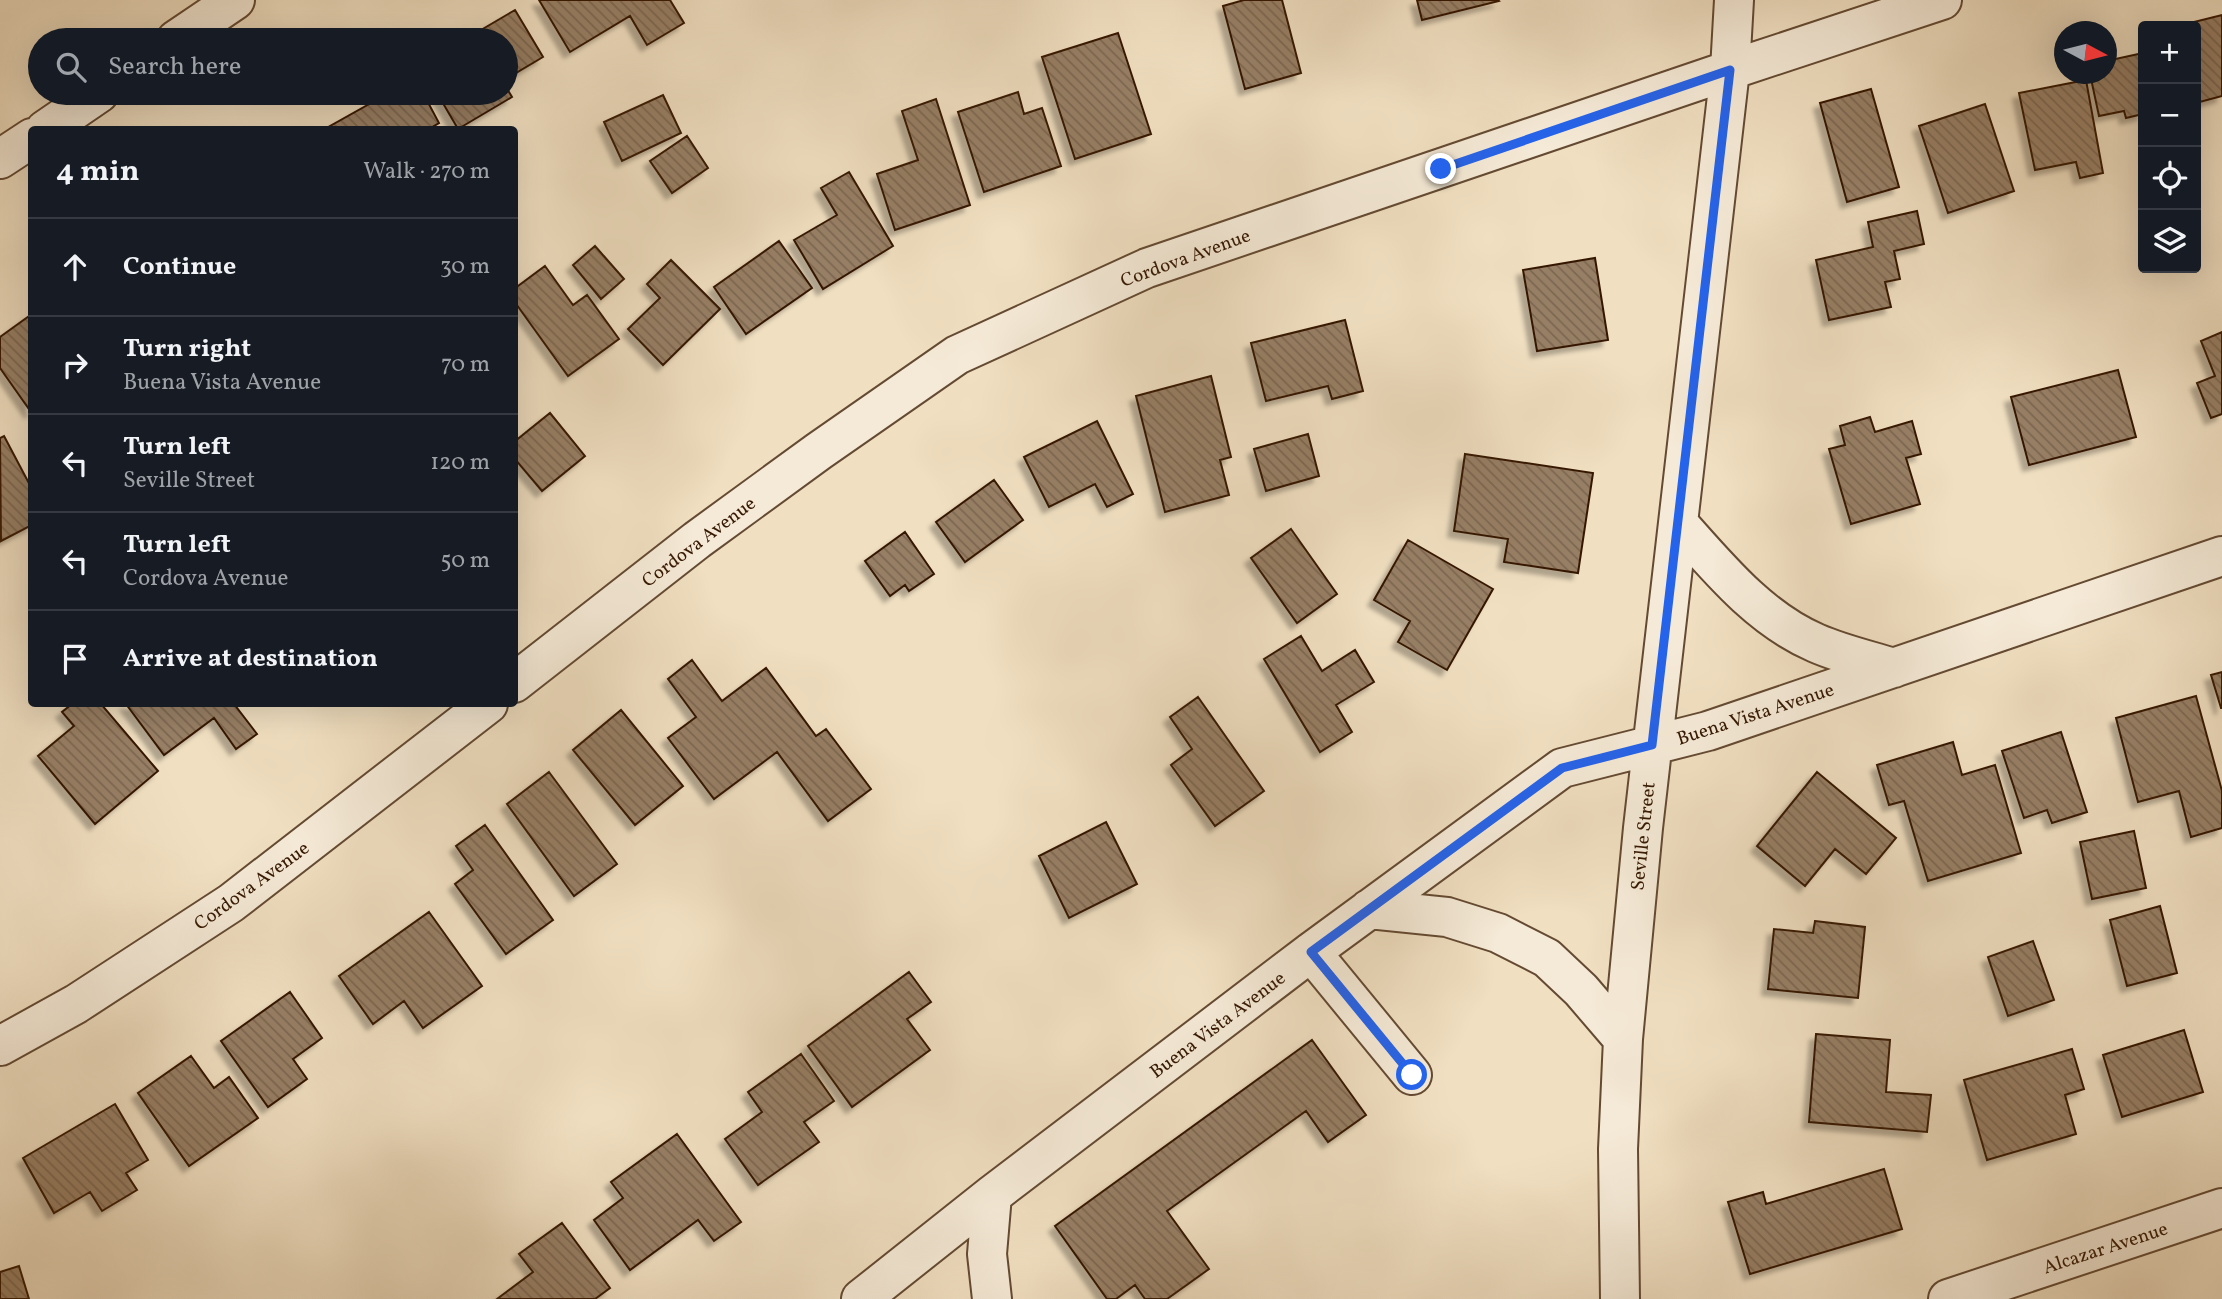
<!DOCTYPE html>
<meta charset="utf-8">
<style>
:root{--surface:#171b24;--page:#242831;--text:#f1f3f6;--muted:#9ea1a6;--line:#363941}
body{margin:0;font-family:Vollkorn,serif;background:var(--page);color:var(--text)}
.controls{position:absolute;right:21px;top:21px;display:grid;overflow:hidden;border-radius:7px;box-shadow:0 7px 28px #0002}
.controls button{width:63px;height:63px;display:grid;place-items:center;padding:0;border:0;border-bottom:2px solid var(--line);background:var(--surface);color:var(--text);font:35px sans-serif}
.compass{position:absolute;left:2054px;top:21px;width:63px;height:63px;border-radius:50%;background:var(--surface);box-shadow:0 7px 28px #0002;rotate:97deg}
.stop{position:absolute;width:21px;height:21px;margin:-16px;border:5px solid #2563eb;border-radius:50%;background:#fff}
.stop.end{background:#2563eb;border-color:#fff;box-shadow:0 2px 7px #0008}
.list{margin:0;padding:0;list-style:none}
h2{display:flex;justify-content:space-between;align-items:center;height:91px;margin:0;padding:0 28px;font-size:30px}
h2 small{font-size:23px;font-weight:400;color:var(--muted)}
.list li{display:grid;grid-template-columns:46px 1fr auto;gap:21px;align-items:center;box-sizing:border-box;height:98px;padding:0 28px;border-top:2px solid var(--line)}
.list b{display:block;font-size:26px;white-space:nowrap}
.list p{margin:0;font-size:23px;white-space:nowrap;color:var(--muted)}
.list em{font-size:23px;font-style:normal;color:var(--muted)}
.icon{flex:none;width:38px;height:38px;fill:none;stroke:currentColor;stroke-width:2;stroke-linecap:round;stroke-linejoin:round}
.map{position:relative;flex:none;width:2222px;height:1299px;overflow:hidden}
.search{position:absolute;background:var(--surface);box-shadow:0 7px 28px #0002;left:28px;top:28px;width:490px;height:77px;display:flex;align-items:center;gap:18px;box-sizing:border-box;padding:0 24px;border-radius:38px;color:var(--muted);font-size:26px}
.panel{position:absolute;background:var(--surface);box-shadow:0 7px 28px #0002;left:28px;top:126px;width:490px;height:581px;border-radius:7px}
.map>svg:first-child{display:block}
.building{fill:url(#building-back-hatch);stroke:#361802;stroke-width:2;filter:url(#shadow)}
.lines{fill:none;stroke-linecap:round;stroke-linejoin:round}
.minor-casing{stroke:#644a32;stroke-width:42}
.minor{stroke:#f5ead7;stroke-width:38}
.route{stroke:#2563eb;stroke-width:9}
.labels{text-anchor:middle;stroke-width:5;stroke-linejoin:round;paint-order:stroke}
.street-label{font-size:19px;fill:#361802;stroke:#f5ead7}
</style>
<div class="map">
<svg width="2222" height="1299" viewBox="0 0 2222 1299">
<defs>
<pattern id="building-back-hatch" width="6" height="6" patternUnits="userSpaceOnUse" patternTransform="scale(1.75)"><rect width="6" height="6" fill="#977f65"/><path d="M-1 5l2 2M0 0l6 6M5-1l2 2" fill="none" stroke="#7c6751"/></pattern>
<filter id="shadow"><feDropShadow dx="-6" dy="6" stdDeviation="2" flood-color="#0004"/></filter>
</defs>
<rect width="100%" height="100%" fill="#f0dfc1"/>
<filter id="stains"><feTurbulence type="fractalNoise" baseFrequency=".00286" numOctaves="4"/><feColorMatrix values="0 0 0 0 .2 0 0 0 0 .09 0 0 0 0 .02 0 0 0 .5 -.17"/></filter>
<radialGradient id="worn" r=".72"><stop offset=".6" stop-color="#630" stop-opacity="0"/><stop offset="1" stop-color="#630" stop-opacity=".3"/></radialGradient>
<path class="building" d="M539,0H670L684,23L647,45L630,16L570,52Z
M1244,0H1282L1301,73L1245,89L1223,6Z
M1417,0H1498L1499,1L1422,20Z
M515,10L543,57L506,79V40H464Z
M2222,15V96L2196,103V26H2178Z
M1118,33L1151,134L1075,159L1042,57Z
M2143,53V114L2126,118L2124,111L2099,116L2090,74H2106V61Z
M2086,80L2103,173L2080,178L2076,162L2035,170L2019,93Z
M506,87L512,97L458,129L437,93H506Z
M1871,89L1899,187L1847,202L1820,103Z
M1018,92L1024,114L1042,108L1061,166L984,192L958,112Z
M389,93H423L439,123L427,130H323Z
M663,95L681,133L622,161L604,122Z
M936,99L970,205L895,230L877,174L918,160L902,111Z
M1985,104L2014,191L1948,213L1919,126Z
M687,136L708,168L672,193L650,161Z
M849,172L893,246L823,289L794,240L837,215L821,188Z
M1917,211L1924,244L1894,251L1900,279L1885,282L1891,307L1829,320L1816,260L1873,247L1868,222Z
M779,241L812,288L746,334L714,287Z
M595,246L624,279L601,299L573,265Z
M1595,258L1608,340L1537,351L1523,270Z
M671,260L720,309L663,365L628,329L660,298L647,284Z
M545,266L573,305L587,295L619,339L568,376L514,301V289Z
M32,314V412H31L0,368V337Z
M1345,320L1363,391L1332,399L1328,386L1266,401L1251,343Z
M2222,332V414L2211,418L2197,383L2215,376L2201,341Z
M2118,370L2136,437L2029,465L2011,397Z
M1211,376L1231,457L1220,460L1229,495L1165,512L1136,396Z
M550,413L585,456L542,491L514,458V442Z
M1870,417L1875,432L1912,421L1921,454L1906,458L1920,504L1851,524L1829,449L1845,445L1840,426Z
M1097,421L1133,494L1107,507L1095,484L1049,507L1024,457Z
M1308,434L1319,476L1266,491L1254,449Z
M4,436L32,489V525L1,541L0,438Z
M1465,454L1593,473L1578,573L1504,562L1508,539L1454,531Z
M994,480L1023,520L965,562L936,522Z
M1291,529L1337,594L1297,623L1251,558Z
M905,532L934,574L909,591L905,585L890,596L865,561Z
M1408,540L1493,589L1447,670L1398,642L1410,621L1374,600Z
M1301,636L1322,671L1355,650L1374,682L1336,705L1352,732L1320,752L1264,659Z
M692,660L722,701L766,668L816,736L826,729L871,789L828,821L777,752L714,799L668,738L696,717L668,679Z
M2222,672V708H2221L2211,675Z
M2196,696L2222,791V828L2191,837L2179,791L2138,802L2116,718Z
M1198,697L1264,791L1215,826L1171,765L1192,749L1170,717Z
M72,704H101L158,771L95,824L38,756L74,726L62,712Z
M126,704H234L257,734L236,749L214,718L164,755Z
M621,710L683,786L635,825L573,750Z
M2061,732L2087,812L2052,823L2047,810L2024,818L2002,751Z
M1953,742L1962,775L1995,765L2021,853L1928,881L1904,801L1889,805L1877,765Z
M549,772L617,864L574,896L507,804Z
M1817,772L1896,838L1866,874L1835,849L1805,886L1757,846Z
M1106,822L1137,884L1069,918L1039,856Z
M485,825L553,920L506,954L455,884L473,870L456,846Z
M2134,831L2146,888L2092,899L2080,842Z
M2160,906L2177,973L2127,986L2110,920Z
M429,912L482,986L423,1028L404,1001L373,1024L339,976Z
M1815,921L1865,927L1858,998L1768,989L1774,929L1813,933Z
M2033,941L2054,1000L2008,1016L1988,957Z
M909,972L931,1002L907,1019L930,1050L852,1107L808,1046Z
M290,992L322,1038L293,1059L307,1079L268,1107L221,1041Z
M2184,1030L2203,1092L2122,1117L2103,1055Z
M1816,1034L1890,1040L1886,1092L1931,1095L1927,1132L1809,1122Z
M1312,1040L1366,1115L1328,1142L1306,1111L1167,1211L1209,1269L1167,1299H1145L1135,1285L1116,1299H1107L1055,1226Z
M2072,1049L2084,1089L2065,1095L2076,1134L1987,1160L1964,1080Z
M801,1054L834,1101L804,1122L819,1142L758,1185L725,1139L762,1112L748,1092Z
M191,1056L214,1088L229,1077L258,1118L189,1166L138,1093Z
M115,1104L148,1160L126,1173L137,1190L102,1211L90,1192L54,1213L23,1158Z
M677,1134L741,1222L714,1241L698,1220L630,1270L594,1220L623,1198L611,1182Z
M1884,1169L1902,1229L1750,1274L1728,1202L1763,1192L1766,1204Z
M562,1223L610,1288L595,1299H497L533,1272L519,1254Z
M19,1266L29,1299H0V1272Z"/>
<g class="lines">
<g class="minor-casing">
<path id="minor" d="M176,40L235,0
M45,130L99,93
M0,159L32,138
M1679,524C1719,569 1760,619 1816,643C1841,654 1868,660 1894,668
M514,683L697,540L819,451L957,355L1147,268L1730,70L1942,0
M1369,909L1447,917L1498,933L1547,958L1581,990L1623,1039
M1311,952L1412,1075
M0,1046L76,1004L231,903L488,704
M861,1299L992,1195L1311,952L1562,768L1708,731L2222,556
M992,1299L987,1254L992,1195
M1620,1299L1618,1149L1623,1039L1643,828L1730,70L1734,0
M1948,1299L2222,1208"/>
</g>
<use href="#minor" class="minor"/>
</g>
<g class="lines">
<path class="route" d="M1412,1075L1311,952L1562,768L1652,745L1730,70L1441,169"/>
</g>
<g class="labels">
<g class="street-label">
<text transform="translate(1185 257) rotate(-20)" y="7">Cordova Avenue</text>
<text transform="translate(698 541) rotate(-37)" y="7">Cordova Avenue</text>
<text transform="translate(1755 713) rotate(-18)" y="7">Buena Vista Avenue</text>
<text transform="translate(1642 836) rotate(-84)" y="7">Seville Street</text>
<text transform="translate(251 885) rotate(-36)" y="7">Cordova Avenue</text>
<text transform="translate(1217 1024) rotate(-37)" y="7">Buena Vista Avenue</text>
<text transform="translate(2105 1247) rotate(-18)" y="7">Alcazar Avenue</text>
</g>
</g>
<rect width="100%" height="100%" filter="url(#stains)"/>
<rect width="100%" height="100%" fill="url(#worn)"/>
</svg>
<div class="controls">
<button>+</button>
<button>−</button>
<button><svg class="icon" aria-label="locate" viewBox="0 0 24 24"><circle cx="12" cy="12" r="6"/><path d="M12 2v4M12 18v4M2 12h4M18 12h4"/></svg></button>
<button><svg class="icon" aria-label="layers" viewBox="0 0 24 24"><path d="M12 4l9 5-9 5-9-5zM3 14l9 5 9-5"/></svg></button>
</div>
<svg class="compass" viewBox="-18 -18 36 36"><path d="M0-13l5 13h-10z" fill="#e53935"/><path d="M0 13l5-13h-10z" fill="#9ea1a6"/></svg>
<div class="stop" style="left:1412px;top:1075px"></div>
<div class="stop end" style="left:1441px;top:169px"></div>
<div class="search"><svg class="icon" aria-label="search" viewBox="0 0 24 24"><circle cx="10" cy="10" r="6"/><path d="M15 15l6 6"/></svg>Search here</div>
<section class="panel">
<h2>4 min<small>Walk · 270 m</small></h2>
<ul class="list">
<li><svg class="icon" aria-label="ahead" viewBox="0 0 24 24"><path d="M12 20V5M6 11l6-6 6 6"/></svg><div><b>Continue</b></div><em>30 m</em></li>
<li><svg class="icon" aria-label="right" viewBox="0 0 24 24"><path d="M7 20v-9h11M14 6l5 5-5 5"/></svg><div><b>Turn right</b><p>Buena Vista Avenue</p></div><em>70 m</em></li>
<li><svg class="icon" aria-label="left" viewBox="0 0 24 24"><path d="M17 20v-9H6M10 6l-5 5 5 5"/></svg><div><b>Turn left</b><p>Seville Street</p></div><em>120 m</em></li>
<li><svg class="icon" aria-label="left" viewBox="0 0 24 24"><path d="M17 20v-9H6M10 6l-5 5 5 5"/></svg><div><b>Turn left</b><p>Cordova Avenue</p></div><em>50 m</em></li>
<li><svg class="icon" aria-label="arrive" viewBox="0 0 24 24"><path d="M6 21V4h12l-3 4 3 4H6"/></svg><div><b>Arrive at destination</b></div></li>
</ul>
</section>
</div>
